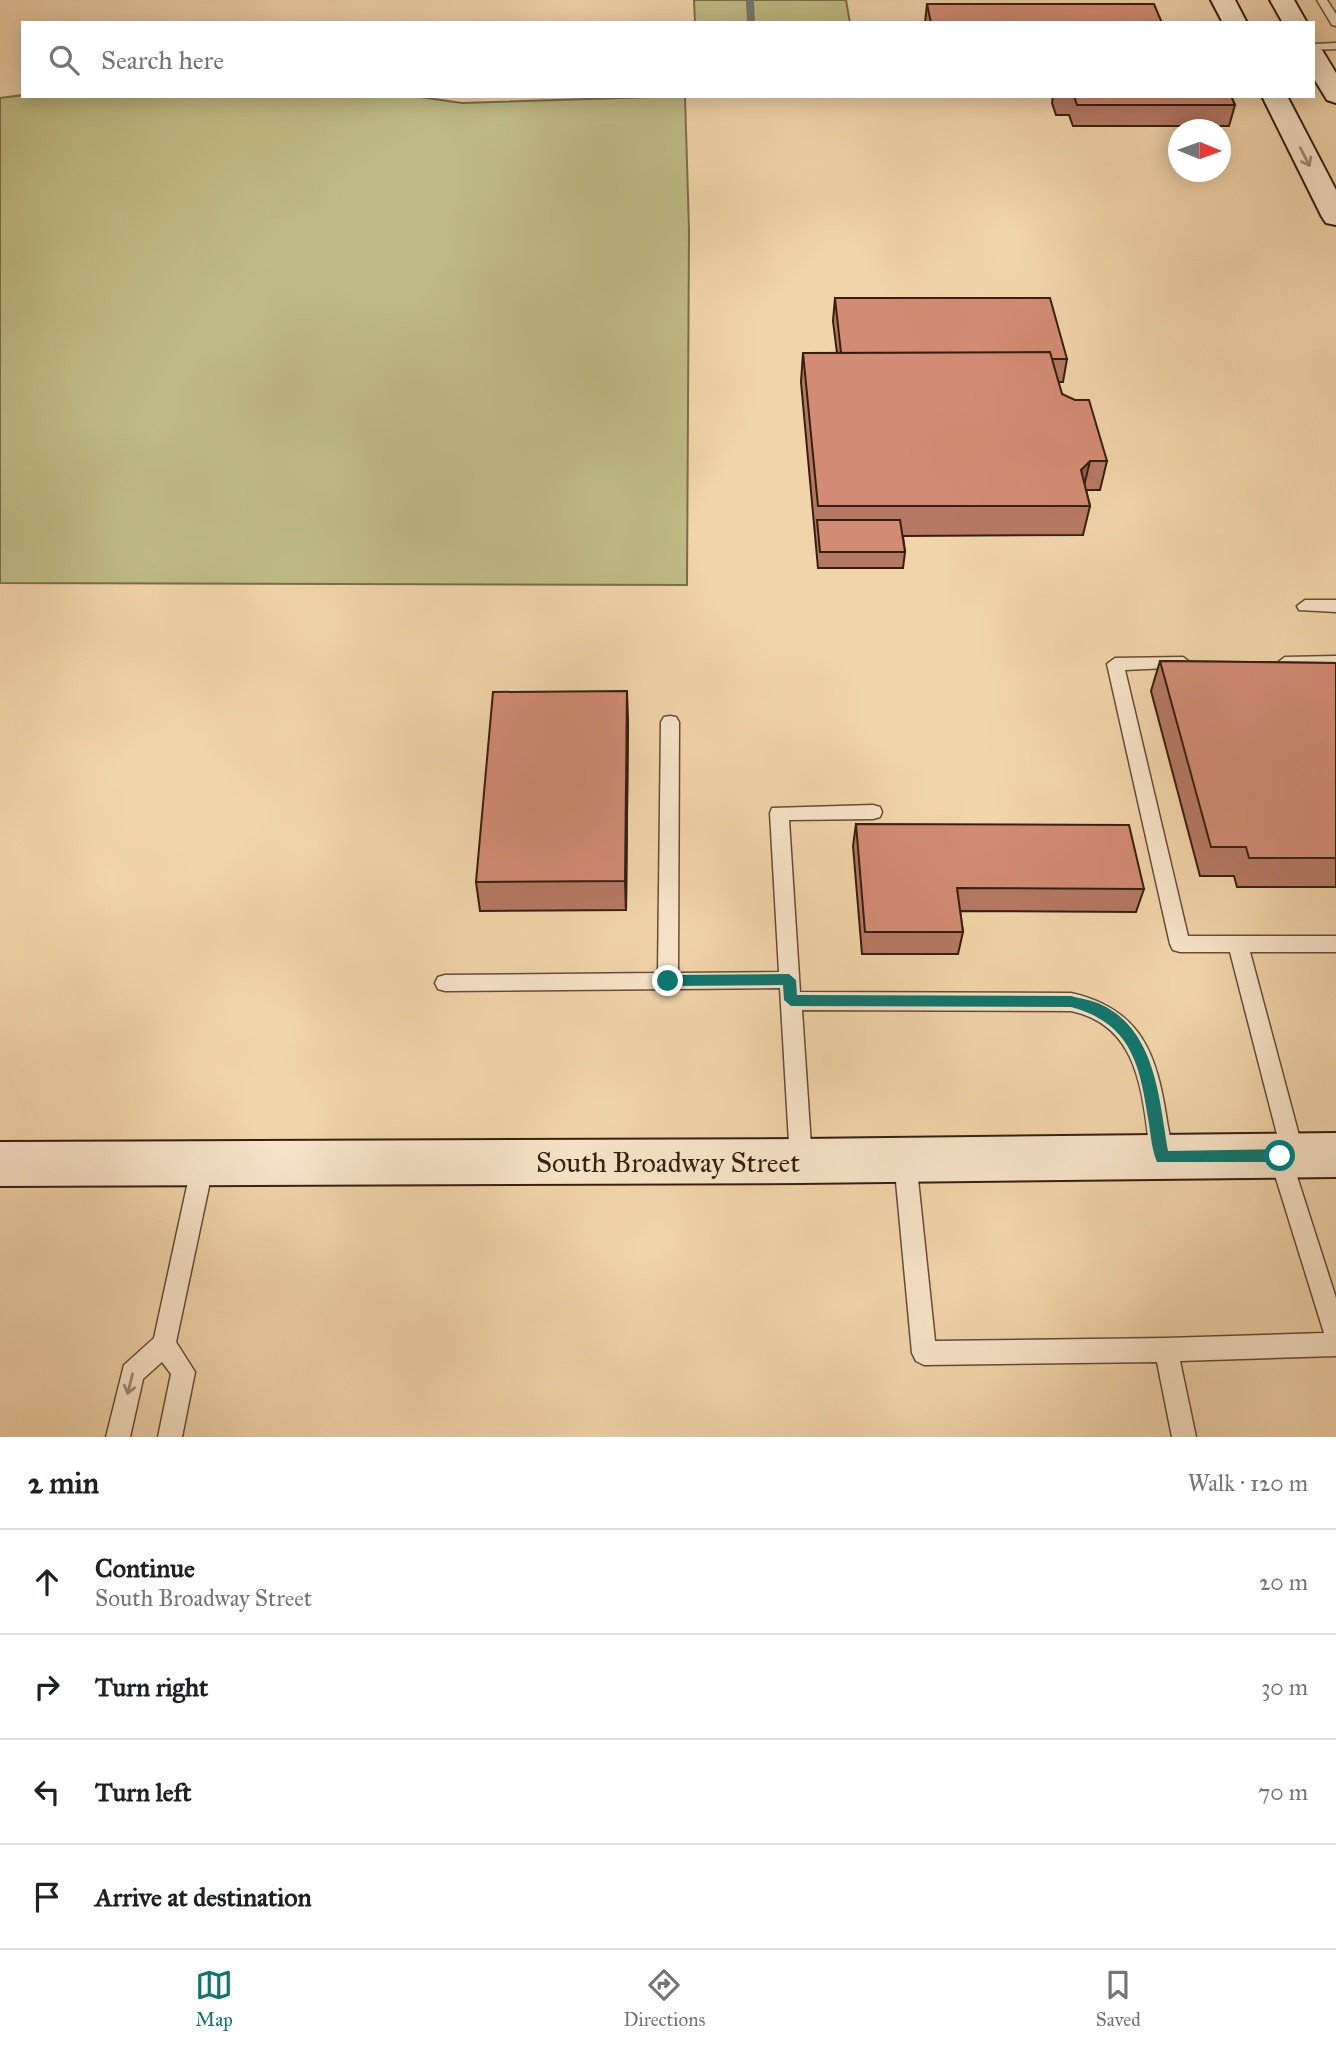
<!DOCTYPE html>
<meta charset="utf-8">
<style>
:root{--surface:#fff;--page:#f2f2f2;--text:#202124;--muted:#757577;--line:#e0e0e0;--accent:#0f766e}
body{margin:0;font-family:"IM FELL Great Primer",serif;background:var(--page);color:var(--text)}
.compass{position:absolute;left:1168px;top:119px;width:63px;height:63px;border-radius:50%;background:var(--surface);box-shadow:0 4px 18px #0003;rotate:91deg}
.stop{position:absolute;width:21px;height:21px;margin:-16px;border:5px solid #0f766e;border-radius:50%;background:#fff}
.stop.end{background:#0f766e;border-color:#fff;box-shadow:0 2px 7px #0008}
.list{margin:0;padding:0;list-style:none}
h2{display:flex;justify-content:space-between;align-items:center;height:91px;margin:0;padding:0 28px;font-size:30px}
h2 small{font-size:23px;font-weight:400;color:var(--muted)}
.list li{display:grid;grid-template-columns:46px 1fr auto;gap:21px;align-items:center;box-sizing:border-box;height:105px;padding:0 28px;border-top:2px solid var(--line)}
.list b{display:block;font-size:26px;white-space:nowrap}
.list p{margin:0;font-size:23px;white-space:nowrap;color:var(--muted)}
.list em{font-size:23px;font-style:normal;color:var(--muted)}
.icon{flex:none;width:38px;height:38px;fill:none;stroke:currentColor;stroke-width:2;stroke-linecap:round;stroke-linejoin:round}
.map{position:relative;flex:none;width:1336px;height:1437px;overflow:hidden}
.search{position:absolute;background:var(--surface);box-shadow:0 4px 18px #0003;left:21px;right:21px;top:21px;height:77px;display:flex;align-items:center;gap:18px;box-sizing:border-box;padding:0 24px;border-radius:0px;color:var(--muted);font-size:26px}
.sheet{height:511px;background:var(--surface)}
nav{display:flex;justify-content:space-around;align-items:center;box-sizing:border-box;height:98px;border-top:2px solid var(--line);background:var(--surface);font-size:19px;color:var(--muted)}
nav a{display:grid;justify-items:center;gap:4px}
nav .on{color:var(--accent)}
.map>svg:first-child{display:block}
.green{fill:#c0bb85;stroke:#7b6d4a;stroke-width:2}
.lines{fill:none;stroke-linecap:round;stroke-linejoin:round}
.stream{fill:#737a6e;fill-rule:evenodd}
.service-casing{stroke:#654c36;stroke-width:3}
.secondary-casing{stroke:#361f0f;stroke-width:4}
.service{fill:#f7e3c8;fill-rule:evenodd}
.secondary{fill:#f7e3c8;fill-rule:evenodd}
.wall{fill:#b57864;stroke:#361f0f;stroke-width:2}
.shaded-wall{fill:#936151;stroke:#361f0f;stroke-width:2}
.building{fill:#d28b74;stroke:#361f0f;stroke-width:2}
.oneway{stroke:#a08b75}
.route{fill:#0f766e}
.labels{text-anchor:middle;stroke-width:5;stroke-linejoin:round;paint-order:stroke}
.near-street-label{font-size:28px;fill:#361f0f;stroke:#f7e3c8}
</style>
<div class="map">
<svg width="1336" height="1437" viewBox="0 0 1336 1437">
<rect width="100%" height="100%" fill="#f2d4aa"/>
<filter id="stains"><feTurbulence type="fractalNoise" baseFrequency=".00286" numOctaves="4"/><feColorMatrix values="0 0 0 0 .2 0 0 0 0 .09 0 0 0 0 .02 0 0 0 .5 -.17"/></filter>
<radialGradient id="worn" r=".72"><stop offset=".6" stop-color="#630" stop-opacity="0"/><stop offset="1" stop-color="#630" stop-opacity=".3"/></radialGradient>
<path class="green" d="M694,0H846L850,23H695Z
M23,95L413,96L462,103L685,96L689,230L687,585L0,583V98Z"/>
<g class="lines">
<path class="stream" d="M746,0H754L755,23H747Z"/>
<g class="service-casing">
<path id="service" d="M1317,0H1327L1336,14V26L1332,25Z
M1336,43V49L1313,50V44Z
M1305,600H1336V612L1299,610L1297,606Z
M1336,656V668L1285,669L1277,663L1285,657Z
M1183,657L1191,663L1189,667L1125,670L1188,936H1336V952H1250L1304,1154L1301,1161L1293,1164L1336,1298V1356L1180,1361L1196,1437H1172L1157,1362L924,1365L916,1361L912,1353L894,1160L897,1153L905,1150L913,1153L916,1160L935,1341L1166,1338L1324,1333L1269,1156L1272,1149L1280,1146L1230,952H1180L1173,950L1170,944L1107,664L1115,658Z
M670,716L676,717L679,722L678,973L779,972L770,813L772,808L873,805L880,807L882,812L880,817L873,819L789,820L800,992L1071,993C1142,1009 1157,1055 1167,1121C1169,1135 1175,1152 1170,1164L1162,1167L1154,1164L1151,1157C1142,1098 1142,1026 1071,1011L802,1010L812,1160L809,1167L801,1170L793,1167L790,1160L780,988L445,991L438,989L435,983L438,977L445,975L658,973L661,722L664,717Z
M203,1153L211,1156L214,1163L176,1342L195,1372L182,1437H158L171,1374L162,1362L143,1379L130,1437H106L124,1365L154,1338L192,1163L195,1156Z"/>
</g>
<g class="secondary-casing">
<path id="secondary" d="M1211,0H1235L1247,23H1223Z
M1270,0H1294L1307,23H1283Z
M1313,48L1322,50L1336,73V103L1327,100L1313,77Z
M1262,96H1287L1336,190V225L1326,223L1322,217Z
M1336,1133V1177L801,1183L0,1186V1142L801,1139Z"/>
</g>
<use href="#service" class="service"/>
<use href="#secondary" class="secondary"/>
</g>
<path class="wall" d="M927,4L1162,23H925Z
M1053,96H1231L1235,105L1229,126H1073L1069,115H1056L1052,103Z
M835,298L1067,359L1063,382H1058L1062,394L1107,461L1100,490H1086L1090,506L1083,535L903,536L905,552L903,568H818L801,382L803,353H837L833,321Z
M1160,661L1336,663V887H1237L1234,876H1200L1151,691Z
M628,720L626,910L480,911L476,882Z
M856,824L1144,889L1136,912L960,911L963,932L958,954H862L853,846Z"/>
<path class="shaded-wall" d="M1090,461L1083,490L1081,470Z
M627,691L628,720L626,910L625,881Z"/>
<path class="building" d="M927,4H1154L1162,23H931Z
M1074,96H1231L1235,105H1077Z
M835,298H1050L1067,359H1052L1050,352L841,353Z
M1050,352L1062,394L1075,400H1089L1107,461H1090L1081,470L1090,506H818L803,353Z
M817,520H900L905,552H820Z
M1160,661L1336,663V858H1249L1246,847H1211Z
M627,691L625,881L476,882L493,692Z
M856,824L1129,825L1144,889L957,888L963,932H865Z"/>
<defs><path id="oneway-shaft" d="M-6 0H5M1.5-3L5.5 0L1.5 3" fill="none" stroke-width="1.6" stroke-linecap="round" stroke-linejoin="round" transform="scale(1.75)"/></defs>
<g class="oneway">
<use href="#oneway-shaft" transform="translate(1305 157) rotate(63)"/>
<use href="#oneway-shaft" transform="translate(130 1384) rotate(104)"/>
</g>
<path class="route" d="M789,974L796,980L797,995L1071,996C1081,999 1093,1000 1102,1005C1156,1031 1159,1099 1168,1151L1280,1149L1287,1156L1280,1162H1157C1152,1150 1151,1137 1149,1124C1140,1068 1134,1024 1071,1007L791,1006L784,1000L783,985L668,986L661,981L668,975Z"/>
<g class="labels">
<g class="near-street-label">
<text x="668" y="1172">South Broadway Street</text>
</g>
</g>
<rect width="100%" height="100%" filter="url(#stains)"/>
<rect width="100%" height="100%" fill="url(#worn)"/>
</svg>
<svg class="compass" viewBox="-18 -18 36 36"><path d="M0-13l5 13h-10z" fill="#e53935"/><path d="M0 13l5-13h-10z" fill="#757577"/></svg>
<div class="stop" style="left:1280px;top:1156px"></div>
<div class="stop end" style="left:668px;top:981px"></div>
<div class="search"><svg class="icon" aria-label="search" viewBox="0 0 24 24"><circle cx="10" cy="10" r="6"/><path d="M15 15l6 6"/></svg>Search here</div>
</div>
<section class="sheet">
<h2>2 min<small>Walk · 120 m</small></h2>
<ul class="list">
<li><svg class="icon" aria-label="ahead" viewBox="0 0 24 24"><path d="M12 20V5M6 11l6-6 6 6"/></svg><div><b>Continue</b><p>South Broadway Street</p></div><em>20 m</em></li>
<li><svg class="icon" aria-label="right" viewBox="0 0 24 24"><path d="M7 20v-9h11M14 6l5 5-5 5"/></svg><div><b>Turn right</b></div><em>30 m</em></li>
<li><svg class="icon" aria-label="left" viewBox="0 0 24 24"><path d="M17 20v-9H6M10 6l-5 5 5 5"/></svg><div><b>Turn left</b></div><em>70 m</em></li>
<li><svg class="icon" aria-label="arrive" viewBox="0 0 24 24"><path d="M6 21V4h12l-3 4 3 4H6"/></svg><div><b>Arrive at destination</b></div></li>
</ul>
</section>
<nav>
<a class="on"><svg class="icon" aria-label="map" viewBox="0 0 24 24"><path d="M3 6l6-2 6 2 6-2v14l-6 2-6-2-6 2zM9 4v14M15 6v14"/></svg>Map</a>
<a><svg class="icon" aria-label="directions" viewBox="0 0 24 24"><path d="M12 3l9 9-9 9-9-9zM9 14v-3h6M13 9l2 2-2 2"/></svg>Directions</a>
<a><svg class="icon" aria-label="saved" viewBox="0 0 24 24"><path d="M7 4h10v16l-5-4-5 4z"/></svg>Saved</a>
</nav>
